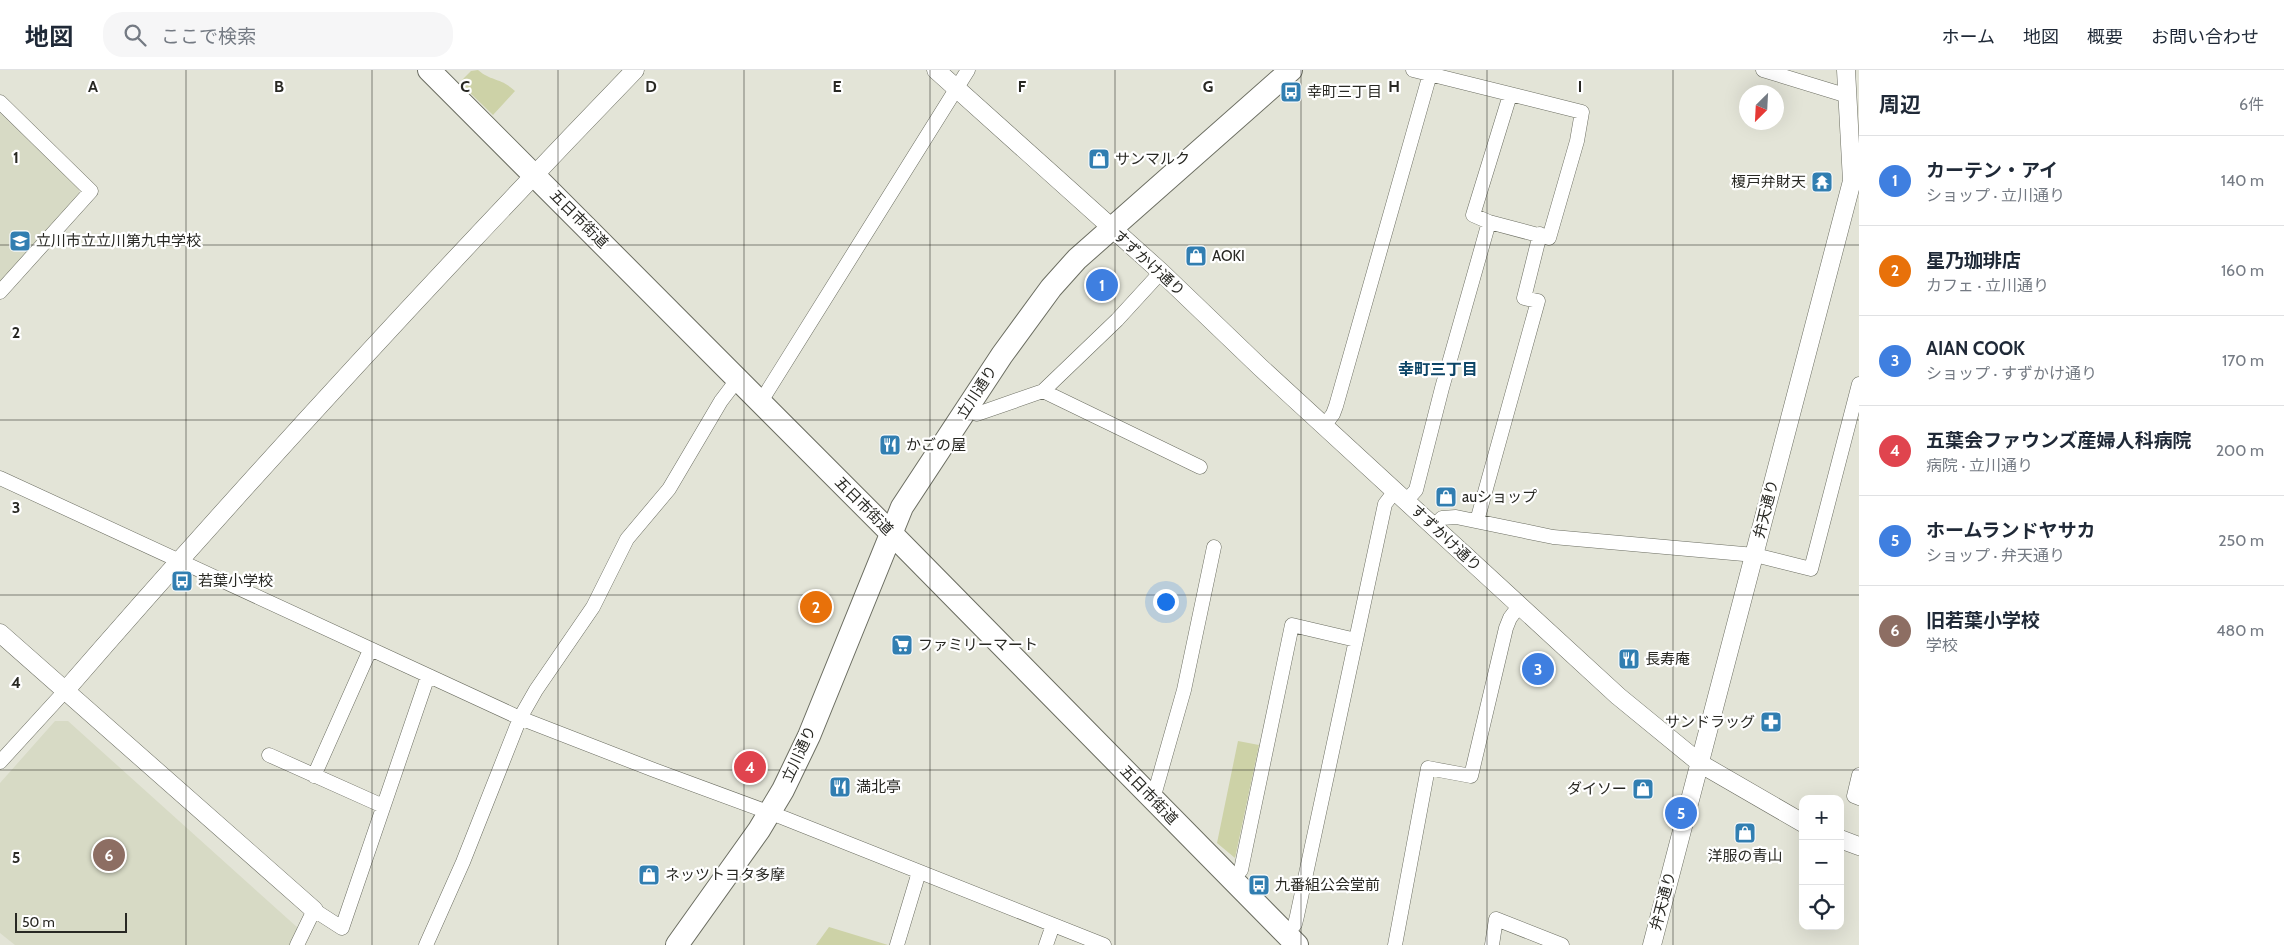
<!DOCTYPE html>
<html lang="ja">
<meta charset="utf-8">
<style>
:root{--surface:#fff;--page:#f6f6f7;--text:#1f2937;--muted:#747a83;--line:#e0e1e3;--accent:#ea580c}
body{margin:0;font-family:Cabin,"Noto Sans JP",sans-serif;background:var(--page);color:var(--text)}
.controls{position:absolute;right:15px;bottom:15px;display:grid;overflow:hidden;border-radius:10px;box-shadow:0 5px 20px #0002}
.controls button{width:45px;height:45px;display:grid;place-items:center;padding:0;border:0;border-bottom:1px solid var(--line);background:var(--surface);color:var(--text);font:25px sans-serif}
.compass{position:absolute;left:1739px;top:15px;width:45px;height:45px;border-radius:50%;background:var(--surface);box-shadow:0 5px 20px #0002;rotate:204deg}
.scale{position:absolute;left:15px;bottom:12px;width:112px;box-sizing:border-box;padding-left:5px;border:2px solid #282823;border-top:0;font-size:14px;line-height:18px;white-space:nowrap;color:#282823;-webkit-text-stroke:4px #fff;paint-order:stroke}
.you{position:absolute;left:1165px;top:531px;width:18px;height:18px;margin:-12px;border:4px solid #fff;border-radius:50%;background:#1a73e8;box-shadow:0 0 0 8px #1a73e833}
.badge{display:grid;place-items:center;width:32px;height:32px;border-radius:50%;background:var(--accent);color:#fff;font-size:16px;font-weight:700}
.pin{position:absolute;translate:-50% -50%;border:2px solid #fff;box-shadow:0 1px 5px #0006}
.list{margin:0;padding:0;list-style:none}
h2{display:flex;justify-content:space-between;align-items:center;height:65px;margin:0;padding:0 20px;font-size:21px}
h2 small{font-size:16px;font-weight:400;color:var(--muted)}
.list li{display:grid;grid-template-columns:32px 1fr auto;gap:15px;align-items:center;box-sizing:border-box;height:90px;padding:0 20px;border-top:1px solid var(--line)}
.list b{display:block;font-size:19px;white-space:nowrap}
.list p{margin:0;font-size:16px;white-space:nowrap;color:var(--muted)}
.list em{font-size:16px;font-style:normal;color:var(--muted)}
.icon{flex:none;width:28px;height:28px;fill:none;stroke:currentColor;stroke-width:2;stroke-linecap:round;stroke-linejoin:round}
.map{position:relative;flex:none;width:1859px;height:875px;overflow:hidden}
header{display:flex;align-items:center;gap:30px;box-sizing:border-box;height:70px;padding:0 25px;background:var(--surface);border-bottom:1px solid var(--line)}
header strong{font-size:24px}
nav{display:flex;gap:28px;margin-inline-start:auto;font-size:18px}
.search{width:350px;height:45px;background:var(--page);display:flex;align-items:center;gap:12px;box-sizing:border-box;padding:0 18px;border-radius:20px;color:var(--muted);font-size:19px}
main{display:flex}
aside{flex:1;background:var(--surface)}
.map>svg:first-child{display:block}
.built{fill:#d7dac5}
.green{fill:#cdd2a7}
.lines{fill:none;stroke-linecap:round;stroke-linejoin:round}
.minor-casing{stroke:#6b6d61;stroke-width:15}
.tertiary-casing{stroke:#6b6d61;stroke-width:19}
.primary-casing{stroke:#6b6d61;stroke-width:24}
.minor{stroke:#fff;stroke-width:14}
.tertiary{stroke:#fff;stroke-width:18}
.primary{stroke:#fff;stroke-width:22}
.grid{fill:none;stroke:#282823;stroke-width:1;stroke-opacity:0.55}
.labels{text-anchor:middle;stroke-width:4.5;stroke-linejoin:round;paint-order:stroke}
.poi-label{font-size:15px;fill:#282823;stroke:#fff;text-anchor:start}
.street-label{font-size:15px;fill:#282823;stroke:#fff}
.neighbourhood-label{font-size:16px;font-weight:bold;fill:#0c4567;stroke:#fff}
.grid-label{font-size:16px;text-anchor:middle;font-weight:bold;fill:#282823;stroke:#fff;stroke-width:4.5;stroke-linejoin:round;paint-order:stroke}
</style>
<header>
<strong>地図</strong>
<div class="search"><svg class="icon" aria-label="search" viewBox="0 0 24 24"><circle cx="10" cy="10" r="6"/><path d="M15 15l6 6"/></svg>ここで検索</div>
<nav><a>ホーム</a><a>地図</a><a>概要</a><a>お問い合わせ</a></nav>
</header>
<main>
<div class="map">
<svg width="1859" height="875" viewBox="0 0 1859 875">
<rect width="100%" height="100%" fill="#e3e4d7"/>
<path class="built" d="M0,43L79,119V127L0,214Z
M55,651H68L298,858L290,875H15L0,863V713Z"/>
<path class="green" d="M478,0C492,12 500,7 515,21L493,45L462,15L461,11L471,1Z
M1238,671L1259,675L1235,788L1217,773Z
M829,857L888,875H816Z"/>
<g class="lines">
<g class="minor-casing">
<path id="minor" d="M1413,0L1582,42L1577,71L1549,168L1489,152
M1763,0L1848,26
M0,32L91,121L0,222
M1043,321L1200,397
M760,333L968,0
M967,338L977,344L1043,321L1117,250L1161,202
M1324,356L1333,344L1336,336L1430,4
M0,408L520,648L654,700L784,748L1104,875
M1406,431L1416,420L1442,318L1489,152L1473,145L1510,25
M1477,451L1538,231L1524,228L1540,164
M1434,456L1442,448L1456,447L1553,467L1755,485L1811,499L1859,314
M269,685L383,736
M0,692L65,621
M1859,705L1854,726L1859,728
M314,706L370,580
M1153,729L1184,620L1214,477
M1232,810L1241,800L1292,555L1356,570
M1286,864L1295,854L1297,846L1385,434L1395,421
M297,875L314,840L342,858L428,606
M426,875L463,792L520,648L536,620L593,537L627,469L669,419L721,331L737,310
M897,875L919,802
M1046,875L1053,855
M1395,875L1428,698L1471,706L1506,558L1510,548L1519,536
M1492,875L1496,849L1562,875"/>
</g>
<g class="tertiary-casing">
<path id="tertiary" d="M936,0L1161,202L1260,297L1618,626L1701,694L1803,753
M0,563L314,840
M65,621C249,409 440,202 635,0
M1840,769L1859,776
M1652,875L1852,111L1846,0"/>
</g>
<g class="primary-casing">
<path id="primary" d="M429,0L891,463L1297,875
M677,875L759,760L783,720L809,666L902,437L1002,285L1051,218L1077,189L1291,0"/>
</g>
<use href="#minor" class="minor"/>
<use href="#tertiary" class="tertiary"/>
<use href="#primary" class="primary"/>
</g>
<path class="grid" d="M186,0V875M372,0V875M558,0V875M744,0V875M930,0V875M1115,0V875M1301,0V875M1487,0V875M1673,0V875M0,175H1859M0,350H1859M0,525H1859M0,700H1859"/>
<defs>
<g id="bus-square" transform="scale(1.125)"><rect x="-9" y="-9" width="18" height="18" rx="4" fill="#317eb1" stroke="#fff"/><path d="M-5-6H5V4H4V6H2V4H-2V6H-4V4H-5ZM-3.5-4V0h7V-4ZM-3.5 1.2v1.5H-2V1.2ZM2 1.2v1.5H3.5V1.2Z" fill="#fff"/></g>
<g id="shop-square" transform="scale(1.125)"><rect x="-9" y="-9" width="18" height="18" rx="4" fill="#317eb1" stroke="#fff"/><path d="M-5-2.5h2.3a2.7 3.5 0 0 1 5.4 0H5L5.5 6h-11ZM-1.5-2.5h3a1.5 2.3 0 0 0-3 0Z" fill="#fff"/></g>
<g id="temple-square" transform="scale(1.125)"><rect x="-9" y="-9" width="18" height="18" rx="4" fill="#317eb1" stroke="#fff"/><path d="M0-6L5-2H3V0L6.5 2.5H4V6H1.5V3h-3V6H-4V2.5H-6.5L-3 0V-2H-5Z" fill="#fff"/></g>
<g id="school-square" transform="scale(1.125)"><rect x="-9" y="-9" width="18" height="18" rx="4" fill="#317eb1" stroke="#fff"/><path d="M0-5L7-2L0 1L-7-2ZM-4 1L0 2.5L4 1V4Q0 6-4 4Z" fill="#fff"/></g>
<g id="restaurant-square" transform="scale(1.125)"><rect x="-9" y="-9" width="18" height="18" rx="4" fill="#317eb1" stroke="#fff"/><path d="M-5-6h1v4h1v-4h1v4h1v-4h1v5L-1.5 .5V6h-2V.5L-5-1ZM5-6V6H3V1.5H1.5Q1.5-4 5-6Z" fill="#fff"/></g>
<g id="supermarket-square" transform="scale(1.125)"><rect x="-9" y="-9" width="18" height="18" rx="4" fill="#317eb1" stroke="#fff"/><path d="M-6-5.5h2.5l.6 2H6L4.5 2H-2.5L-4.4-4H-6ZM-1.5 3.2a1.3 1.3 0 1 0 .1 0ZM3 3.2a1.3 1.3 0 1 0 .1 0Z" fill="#fff"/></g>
<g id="pharmacy-square" transform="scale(1.125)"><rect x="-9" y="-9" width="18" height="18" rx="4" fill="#317eb1" stroke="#fff"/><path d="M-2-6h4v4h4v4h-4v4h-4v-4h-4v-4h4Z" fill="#fff"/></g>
</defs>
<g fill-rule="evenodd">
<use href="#bus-square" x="1291" y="22"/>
<use href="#shop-square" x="1099" y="89"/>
<use href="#temple-square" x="1822" y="112"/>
<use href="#school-square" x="20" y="171"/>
<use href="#shop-square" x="1196" y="186"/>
<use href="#restaurant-square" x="890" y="375"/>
<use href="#shop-square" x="1446" y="427"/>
<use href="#bus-square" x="182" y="511"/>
<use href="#supermarket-square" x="902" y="575"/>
<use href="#restaurant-square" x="1629" y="589"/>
<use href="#pharmacy-square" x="1771" y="652"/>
<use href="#restaurant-square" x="840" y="717"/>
<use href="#shop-square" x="1643" y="719"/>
<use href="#shop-square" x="1745" y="763"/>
<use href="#shop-square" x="649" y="805"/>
<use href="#bus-square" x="1259" y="815"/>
</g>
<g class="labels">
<g class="poi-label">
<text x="1307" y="27">幸町三丁目</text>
<text x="1115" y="94">サンマルク</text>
<text x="1806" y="117" text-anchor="end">榎戸弁財天</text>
<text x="36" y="176">立川市立立川第九中学校</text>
<text x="1212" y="191">AOKI</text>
<text x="906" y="380">かごの屋</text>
<text x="1462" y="432">auショップ</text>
<text x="198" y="516">若葉小学校</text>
<text x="918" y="580">ファミリーマート</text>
<text x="1645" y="594">長寿庵</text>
<text x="1755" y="657" text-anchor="end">サンドラッグ</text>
<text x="856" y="722">満北亭</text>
<text x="1627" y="724" text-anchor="end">ダイソー</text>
<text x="1745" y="791" text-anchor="middle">洋服の青山</text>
<text x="665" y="810">ネッツトヨタ多摩</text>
<text x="1275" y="820">九番組公会堂前</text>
</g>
<g class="street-label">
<text transform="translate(579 149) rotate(45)" y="5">五日市街道</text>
<text transform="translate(1149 193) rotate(42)" y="5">すずかけ通り</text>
<text transform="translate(977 322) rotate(-57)" y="5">立川通り</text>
<text transform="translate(864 436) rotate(45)" y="5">五日市街道</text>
<text transform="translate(1766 439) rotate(-76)" y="5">弁天通り</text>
<text transform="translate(1446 468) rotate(43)" y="5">すずかけ通り</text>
<text transform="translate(799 684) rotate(-65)" y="5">立川通り</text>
<text transform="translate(1149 725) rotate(46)" y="5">五日市街道</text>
<text transform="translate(1663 831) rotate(-75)" y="5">弁天通り</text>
</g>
<g class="neighbourhood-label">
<text x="1438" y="305">幸町三丁目</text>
</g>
</g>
<g class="grid-label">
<text x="93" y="22">A</text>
<text x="279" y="22">B</text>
<text x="465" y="22">C</text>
<text x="651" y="22">D</text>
<text x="837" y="22">E</text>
<text x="1022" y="22">F</text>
<text x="1208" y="22">G</text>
<text x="1394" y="22">H</text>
<text x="1580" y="22">I</text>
<text x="16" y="93">1</text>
<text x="16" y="268">2</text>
<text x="16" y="443">3</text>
<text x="16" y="618">4</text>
<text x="16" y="793">5</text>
</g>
</svg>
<div class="controls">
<button>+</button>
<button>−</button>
<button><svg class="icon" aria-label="locate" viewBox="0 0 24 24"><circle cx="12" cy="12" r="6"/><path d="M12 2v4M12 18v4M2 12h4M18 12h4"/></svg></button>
</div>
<svg class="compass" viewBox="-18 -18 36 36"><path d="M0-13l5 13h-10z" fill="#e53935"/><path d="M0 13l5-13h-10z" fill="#747a83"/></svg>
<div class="scale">50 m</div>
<div class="you"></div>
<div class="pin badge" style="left:1102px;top:215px;background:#3f7fe0">1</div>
<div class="pin badge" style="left:816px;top:537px;background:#e8710a">2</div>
<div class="pin badge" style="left:1538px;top:599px;background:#3f7fe0">3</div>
<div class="pin badge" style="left:750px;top:697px;background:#e0444e">4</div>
<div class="pin badge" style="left:1681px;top:743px;background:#3f7fe0">5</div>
<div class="pin badge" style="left:109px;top:785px;background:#8d6e63">6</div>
</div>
<aside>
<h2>周辺<small>6件</small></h2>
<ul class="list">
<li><span class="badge" style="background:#3f7fe0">1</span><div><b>カーテン・アイ</b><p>ショップ · 立川通り</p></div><em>140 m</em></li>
<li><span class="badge" style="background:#e8710a">2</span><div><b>星乃珈琲店</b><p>カフェ · 立川通り</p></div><em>160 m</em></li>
<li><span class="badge" style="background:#3f7fe0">3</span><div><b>AIAN COOK</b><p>ショップ · すずかけ通り</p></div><em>170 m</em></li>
<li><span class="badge" style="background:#e0444e">4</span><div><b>五葉会ファウンズ産婦人科病院</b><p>病院 · 立川通り</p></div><em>200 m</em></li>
<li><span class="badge" style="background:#3f7fe0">5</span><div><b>ホームランドヤサカ</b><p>ショップ · 弁天通り</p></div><em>250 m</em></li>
<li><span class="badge" style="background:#8d6e63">6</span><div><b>旧若葉小学校</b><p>学校</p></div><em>480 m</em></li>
</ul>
</aside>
</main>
